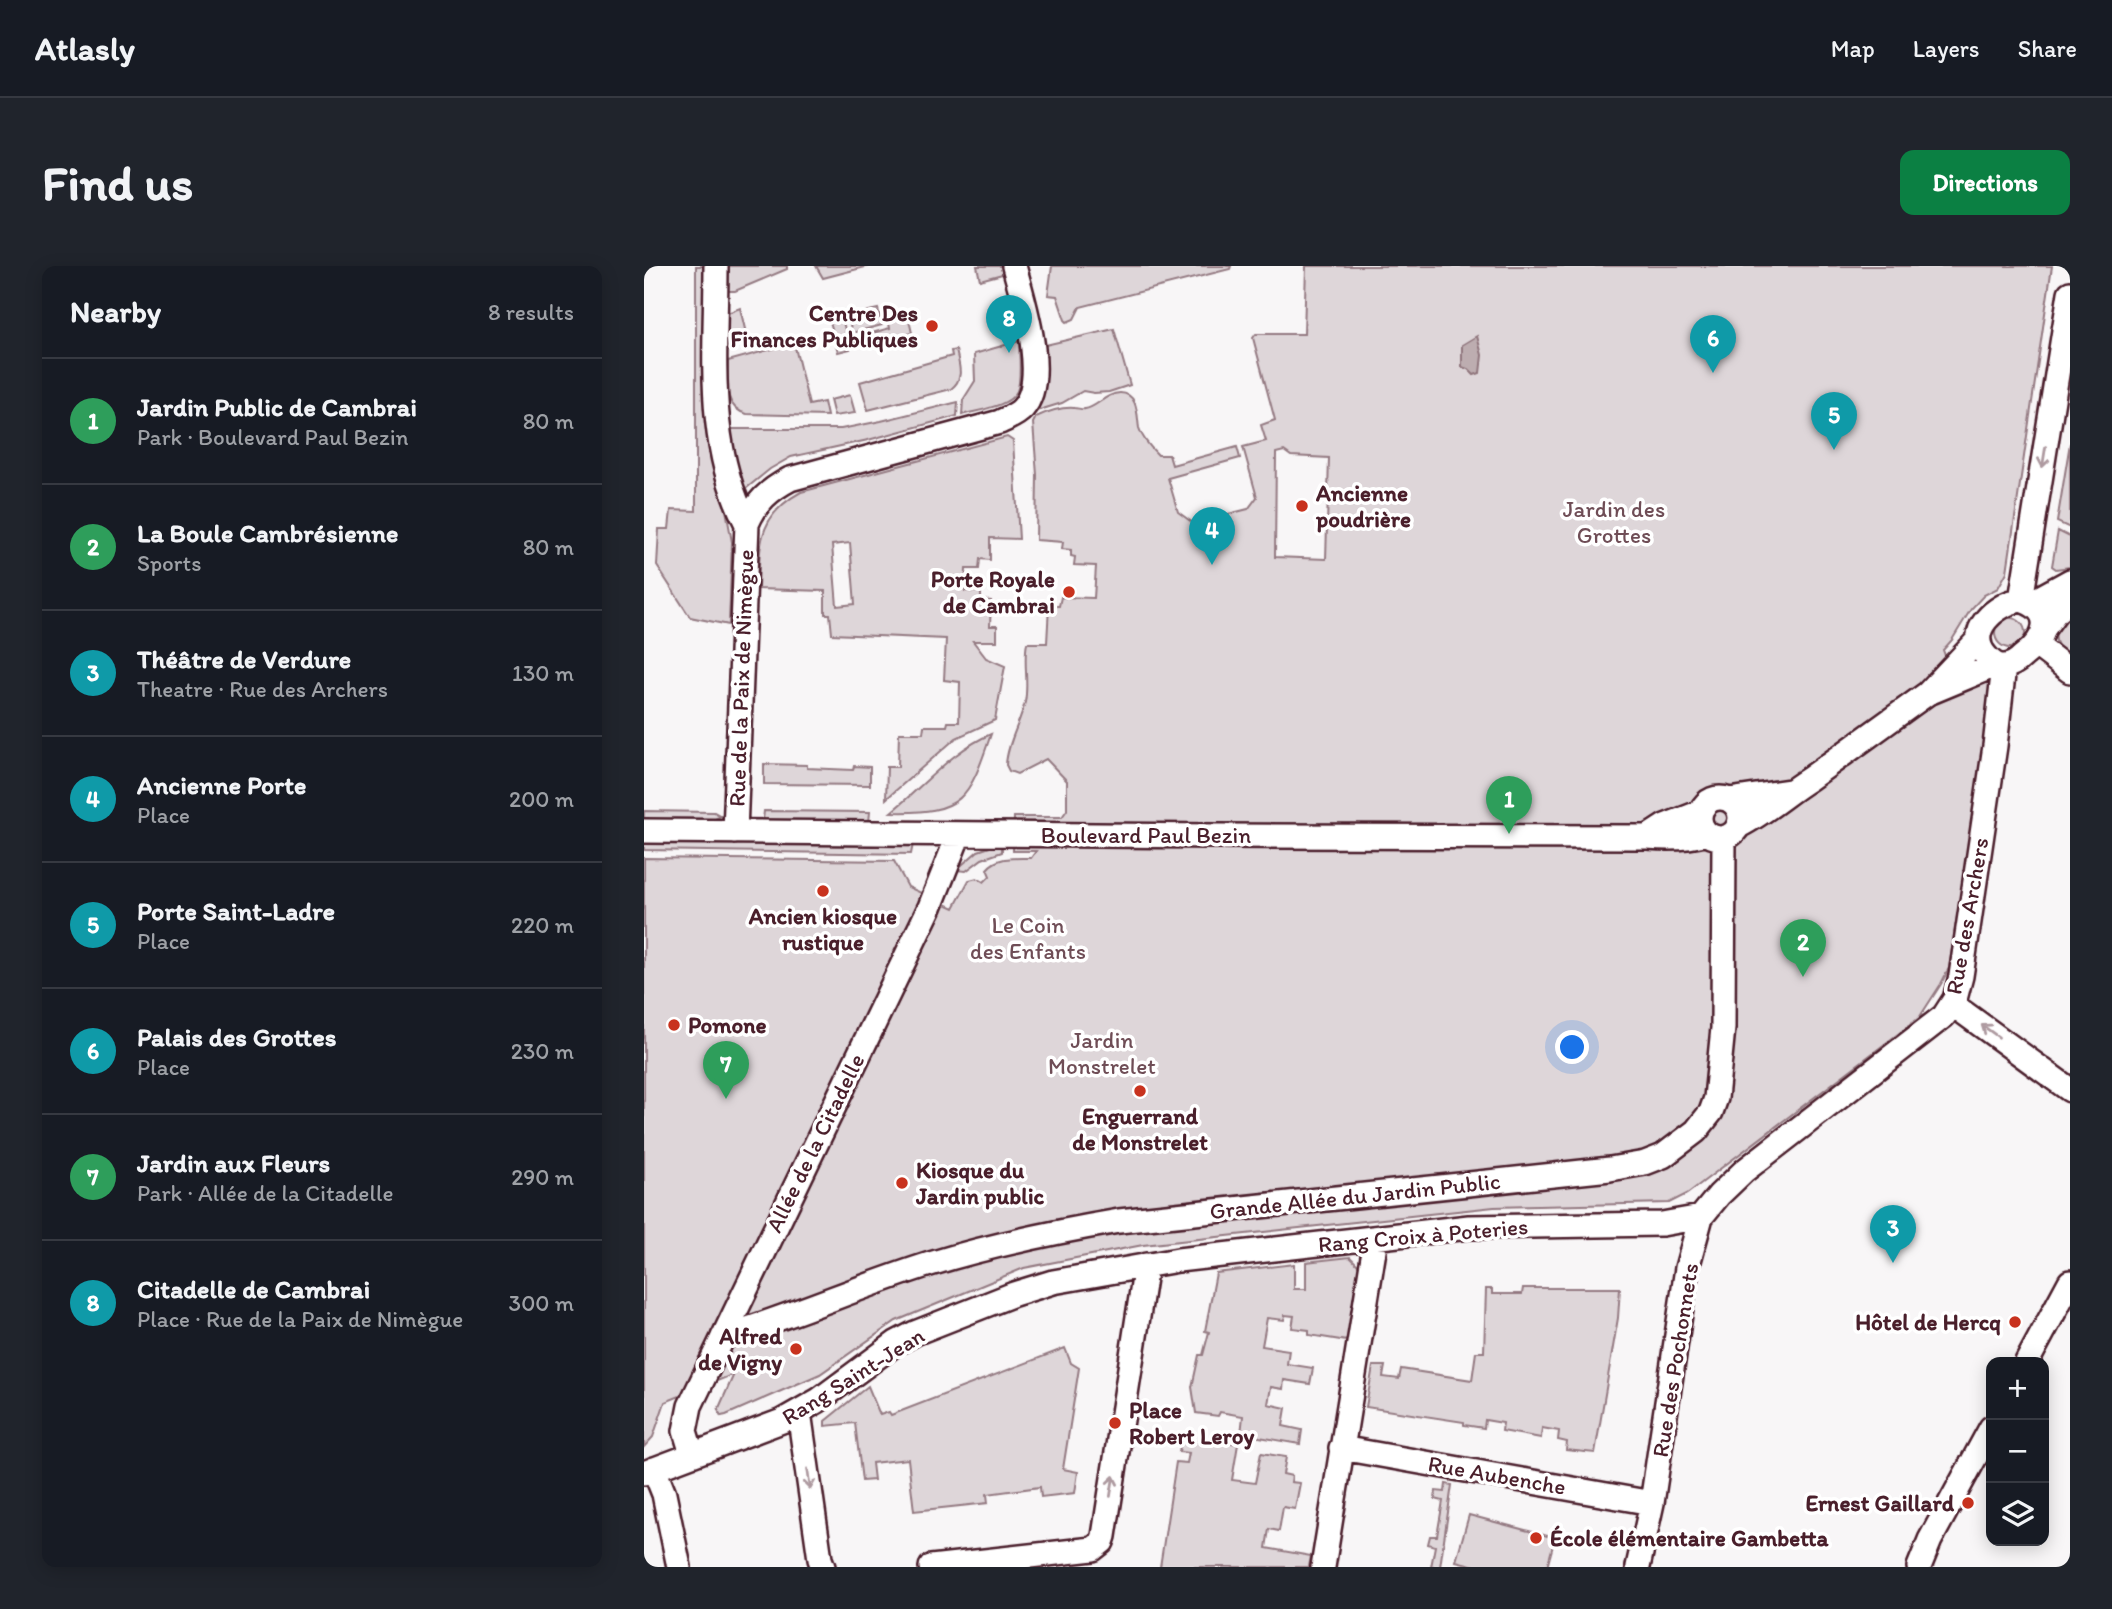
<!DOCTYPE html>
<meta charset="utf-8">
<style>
:root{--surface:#171b24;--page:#20242c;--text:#f1f3f6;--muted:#9ea1a6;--line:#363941;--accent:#0b8043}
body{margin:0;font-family:Itim,sans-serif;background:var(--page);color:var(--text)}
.controls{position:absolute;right:21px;bottom:21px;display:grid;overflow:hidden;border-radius:14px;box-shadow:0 4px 18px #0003}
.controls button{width:63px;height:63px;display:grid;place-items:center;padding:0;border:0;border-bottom:2px solid var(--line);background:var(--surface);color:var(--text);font:35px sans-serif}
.you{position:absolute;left:929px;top:782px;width:24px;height:24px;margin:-18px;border:5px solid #fff;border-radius:50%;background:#1a73e8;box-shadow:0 0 0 10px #1a73e833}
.badge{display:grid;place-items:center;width:46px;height:46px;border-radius:50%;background:var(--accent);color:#fff;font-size:23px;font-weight:700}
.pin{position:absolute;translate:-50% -58px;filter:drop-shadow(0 2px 4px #0008)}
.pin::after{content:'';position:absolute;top:37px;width:24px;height:21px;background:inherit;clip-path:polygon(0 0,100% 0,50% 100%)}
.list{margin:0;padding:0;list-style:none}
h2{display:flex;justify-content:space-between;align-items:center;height:91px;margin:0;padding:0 28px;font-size:30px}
h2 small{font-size:23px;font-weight:400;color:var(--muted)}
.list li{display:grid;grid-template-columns:46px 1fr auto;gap:21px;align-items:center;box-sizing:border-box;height:126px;padding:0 28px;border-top:2px solid var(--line)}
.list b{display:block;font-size:26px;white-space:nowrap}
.list p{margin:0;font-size:23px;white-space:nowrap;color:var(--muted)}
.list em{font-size:23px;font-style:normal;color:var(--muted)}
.icon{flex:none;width:38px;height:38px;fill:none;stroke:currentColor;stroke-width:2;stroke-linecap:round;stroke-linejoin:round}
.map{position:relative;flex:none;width:1426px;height:1301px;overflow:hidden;border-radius:14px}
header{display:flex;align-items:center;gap:42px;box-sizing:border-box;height:98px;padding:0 35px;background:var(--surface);border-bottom:2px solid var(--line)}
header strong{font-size:33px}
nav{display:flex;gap:38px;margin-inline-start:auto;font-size:24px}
.intro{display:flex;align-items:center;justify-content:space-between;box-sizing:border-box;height:168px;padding:0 42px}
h1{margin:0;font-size:49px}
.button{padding:18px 32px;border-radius:14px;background:var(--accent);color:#fff;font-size:24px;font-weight:700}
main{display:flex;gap:42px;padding:0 42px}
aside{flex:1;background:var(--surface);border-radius:14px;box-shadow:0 4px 18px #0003}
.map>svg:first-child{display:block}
.green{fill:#ded6d9;stroke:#947a82;stroke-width:2;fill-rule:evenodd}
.water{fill:#bdadb0;stroke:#8f747b;stroke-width:2}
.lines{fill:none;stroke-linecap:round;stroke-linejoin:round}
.street-casing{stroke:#4a1f2b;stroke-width:28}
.street{stroke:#fff;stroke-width:23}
.oneway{stroke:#ae9aa0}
.poi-dot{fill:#c8321e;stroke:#fff;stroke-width:2.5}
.labels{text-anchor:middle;stroke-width:7;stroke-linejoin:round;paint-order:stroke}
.poi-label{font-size:23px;font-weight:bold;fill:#4a1f2b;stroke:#fff;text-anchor:end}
.park-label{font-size:23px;fill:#6f4d56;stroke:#fff}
.street-label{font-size:23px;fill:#4a1f2b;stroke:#fff}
</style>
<header>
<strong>Atlasly</strong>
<nav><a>Map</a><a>Layers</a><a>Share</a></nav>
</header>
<div class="intro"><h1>Find us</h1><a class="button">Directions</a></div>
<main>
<aside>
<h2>Nearby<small>8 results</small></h2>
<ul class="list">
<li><span class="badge" style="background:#2e9e5b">1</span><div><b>Jardin Public de Cambrai</b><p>Park · Boulevard Paul Bezin</p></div><em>80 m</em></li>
<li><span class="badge" style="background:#2e9e5b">2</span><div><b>La Boule Cambrésienne</b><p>Sports</p></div><em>80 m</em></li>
<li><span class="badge" style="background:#0f9aa8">3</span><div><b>Théâtre de Verdure</b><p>Theatre · Rue des Archers</p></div><em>130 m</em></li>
<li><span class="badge" style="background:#0f9aa8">4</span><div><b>Ancienne Porte</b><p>Place</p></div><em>200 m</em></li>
<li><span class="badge" style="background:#0f9aa8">5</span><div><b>Porte Saint-Ladre</b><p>Place</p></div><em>220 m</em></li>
<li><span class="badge" style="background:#0f9aa8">6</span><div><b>Palais des Grottes</b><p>Place</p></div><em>230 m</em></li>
<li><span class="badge" style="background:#2e9e5b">7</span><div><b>Jardin aux Fleurs</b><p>Park · Allée de la Citadelle</p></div><em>290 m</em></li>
<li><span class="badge" style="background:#0f9aa8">8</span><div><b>Citadelle de Cambrai</b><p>Place · Rue de la Paix de Nimègue</p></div><em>300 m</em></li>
</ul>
</aside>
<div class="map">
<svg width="1426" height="1301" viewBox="0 0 1426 1301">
<rect width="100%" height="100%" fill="#f8f6f7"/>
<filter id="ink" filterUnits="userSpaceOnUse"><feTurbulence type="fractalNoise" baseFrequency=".0143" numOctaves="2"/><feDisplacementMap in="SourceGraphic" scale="14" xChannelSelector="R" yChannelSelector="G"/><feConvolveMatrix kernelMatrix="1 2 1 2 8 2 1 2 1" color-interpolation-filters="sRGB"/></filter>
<g filter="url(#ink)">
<path class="green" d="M52,0H61L60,126L88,276L85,359L46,351L13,300L15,263H25L27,244L52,245Z
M79,0H143V3L91,25H81Z
M172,0H225L179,12Z
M333,0H360L362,7L336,14Z
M408,0H587L586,3L436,41L430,53L423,56L421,54L413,30L404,29Z
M662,0H1408L1363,306L1354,322L1340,329L1327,343L1308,374L1299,384L1303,395L1341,410L1349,420L1305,702L1297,718L1275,752L1043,928L1025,937L850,941L499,979L380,1002L252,1055L176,1108L82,1149L77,1150L74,1144L90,1108L21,1136L9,1171L0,1181V592L250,595L264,621L310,642L325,614L333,612L340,616L346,610L343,603C354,590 371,592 387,592L392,585H369L370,551H418L423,544V515L402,493L373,508L365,505L362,499C363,478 376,457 381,436C385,416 379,396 383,377H403L405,340H415L417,331L450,332L452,300L430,299L431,291L427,290V284L418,283L419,276L392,274L393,209L389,157L392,151C403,146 418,141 430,142C433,142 439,144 441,143C452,142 462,127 476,127C495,127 493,151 495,162C498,172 507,182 514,189H525L528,199L593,181L596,192L524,212L534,246L549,257L604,243L613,231L599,181L622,175L617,159L631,154L609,72L612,68H660ZM640,185L647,190L685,192L682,293L631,291L632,187Z
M370,40L375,57L348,64L344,47Z
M96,42L104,76L81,82V48Z
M234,43L238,59L208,67L204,50Z
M263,45L268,67L212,81L210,72L246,62L243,50Z
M198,52L206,83L194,86L186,55Z
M470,63L486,119L465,126L450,127L439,125L418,137L392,145L397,80Z
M375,75C375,88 378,114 373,125C366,141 333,144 318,149L319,134L331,115L330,88Z
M150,77L165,139L180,136L183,150L103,148C78,142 84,115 84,95Z
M312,84C315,99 321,112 307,123L224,144L216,116L308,90L307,85Z
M206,129L211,147L190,150L186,134Z
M314,136L313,150L224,174L147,191L126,203L94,229L84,163H197L237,155Z
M363,171L369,175L375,273L346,272V294L336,293L335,303H322L321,325L337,326V334L347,335L346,360H353V375H329L342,392L361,400L351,454L312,472L242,533L243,501H254L255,467H279L280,460H303L304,456H315L316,416L300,414L302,373L188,368L186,348H181V325L114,323C116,279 113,250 157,226ZM206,277L211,338L193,340L188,279Z
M1426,177V262L1413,256Z
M1414,265L1426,271V301L1412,303L1408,300Z
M1426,338V390L1424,391C1401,372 1414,359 1426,338Z
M1351 367a15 15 0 1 1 30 0a15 15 0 1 1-30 0Z
M347,468C325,533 319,548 247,546C280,520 307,485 347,468Z
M120,498L163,499V502L209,504L210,500L226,501V519L120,518Z
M0,545L70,546L77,550L65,556H0Z
M120,545L226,546L225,556L119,554Z
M0,575L269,578L267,588L0,584Z
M358,577V586L338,593L322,605L312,604L334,585Z
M706,991L715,1000L703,1075L665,1069V1064L648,1062L650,1050L641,1049L640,1054L623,1052L618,1080L645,1084L643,1098L669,1102L666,1118L640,1114L639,1123L627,1121L624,1138L642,1142L639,1160L658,1164L656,1178L597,1168L599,1150L576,1146L574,1150L552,1147L548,1121L555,1089H559L565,1066L561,1065L572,1007L650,998V1023H662V996Z
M879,1022H976L974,1052L951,1187L922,1184L923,1176L914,1174L915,1165L898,1162L897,1172L858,1165L859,1157L841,1154L840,1162L820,1159V1156L722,1141L729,1100H741L739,1111L755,1113L757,1103L828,1114L832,1086H840L842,1023H848V1028H878Z
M421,1082L427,1097L435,1102L419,1203L434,1206L431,1227L397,1231L396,1221L343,1228L344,1237L270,1245L264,1193L228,1197L230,1214L218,1215L211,1157L181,1160V1155L224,1120L236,1149L245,1146L247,1149Z
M558,1172L594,1178L588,1214L611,1217L617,1187L642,1191L639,1208L648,1210L647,1216L656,1217L651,1243L639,1241L635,1265L625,1263L622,1282L667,1290L665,1301H516L532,1196L543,1197L545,1187L535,1186L537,1173L557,1176Z
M802,1218L808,1219L796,1301H787L791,1280L784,1278L786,1270H793L799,1235L791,1233L792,1225L801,1226Z
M825,1249L911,1272L903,1301H835L812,1295Z"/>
<path class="water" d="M833,70L838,89L836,107L830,109L824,103L818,101V79Z"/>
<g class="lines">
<g class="street-casing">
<path id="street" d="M72,0C72,87 61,179 103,258
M1377,334L1426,27
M1377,334C1412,345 1403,372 1379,390C1375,394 1367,400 1360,400C1353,401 1346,395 1342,390C1320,366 1352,337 1377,334Z
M1386,337L1426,315
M1401,361L1412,346L1426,334
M1392,379L1426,405
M1287,426L1352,399
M1056 552a20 20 0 1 1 40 0a20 20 0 1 1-40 0Z
M1085,534L1145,525
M1095,560C1121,547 1141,528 1165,513L1284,427L1334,374
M0,565L572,570L1004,571C1024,573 1043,573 1063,567
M91,566L103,258C112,236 125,224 146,213L356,156C364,152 373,149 379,142C405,113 379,34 370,0
M1004,571L1021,560L1057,546
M1308,738L1426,824
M79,1071C149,1050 216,1020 286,998C348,979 410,966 475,955L966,903L1001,897L1019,890L1052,865L1067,846L1072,832L1079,762L1080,572
M1383,1096L1426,1016
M155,1146L176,1293L179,1301
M697,1182L1008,1237
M48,1188L41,1165L46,1140L286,641L315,568
M10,1203L20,1228L35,1301
M0,1207L138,1155L175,1134L252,1077L271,1067L370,1028L409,1016L534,994L825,961L1018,958L1057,951
M449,1283L458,1276L460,1270L502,999
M287,1301L449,1283
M679,1301L732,972
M994,1301L1008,1237L1043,1002L1057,951L1075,929L1100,905L1300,750L1311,733L1317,710L1351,480L1360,400
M1275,1301L1286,1274L1347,1162"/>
</g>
<use href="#street" class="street"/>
</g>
<defs><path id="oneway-shaft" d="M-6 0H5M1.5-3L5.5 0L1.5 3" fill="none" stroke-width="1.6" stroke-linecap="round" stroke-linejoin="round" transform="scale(1.75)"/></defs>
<g class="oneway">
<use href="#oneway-shaft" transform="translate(1400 191) rotate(99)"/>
<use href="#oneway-shaft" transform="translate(1346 765) rotate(-144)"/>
<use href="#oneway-shaft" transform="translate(165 1213) rotate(82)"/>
<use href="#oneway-shaft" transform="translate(468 1220) rotate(-81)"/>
</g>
</g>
<g class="poi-dot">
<circle cx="288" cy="60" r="7"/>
<circle cx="658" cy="240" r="7"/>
<circle cx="425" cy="326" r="7"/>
<circle cx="179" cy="625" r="7"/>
<circle cx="30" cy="759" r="7"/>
<circle cx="496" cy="825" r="7"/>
<circle cx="258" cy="917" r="7"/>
<circle cx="1371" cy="1056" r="7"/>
<circle cx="152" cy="1083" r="7"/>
<circle cx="471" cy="1157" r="7"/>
<circle cx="1324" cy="1237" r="7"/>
<circle cx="892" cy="1272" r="7"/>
</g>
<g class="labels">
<g class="poi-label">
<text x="274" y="55">Centre Des<tspan x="274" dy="26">Finances Publiques</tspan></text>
<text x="672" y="235" text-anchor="start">Ancienne<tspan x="672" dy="26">poudrière</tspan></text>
<text x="411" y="321">Porte Royale<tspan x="411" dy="26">de Cambrai</tspan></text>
<text x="179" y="658" text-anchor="middle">Ancien kiosque<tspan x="179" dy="26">rustique</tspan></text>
<text x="44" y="767" text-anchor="start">Pomone</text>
<text x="496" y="858" text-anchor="middle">Enguerrand<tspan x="496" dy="26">de Monstrelet</tspan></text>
<text x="272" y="912" text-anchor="start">Kiosque du<tspan x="272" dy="26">Jardin public</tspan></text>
<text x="1357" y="1064">Hôtel de Hercq</text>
<text x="138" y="1078">Alfred<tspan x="138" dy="26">de Vigny</tspan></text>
<text x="485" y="1152" text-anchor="start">Place<tspan x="485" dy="26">Robert Leroy</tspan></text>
<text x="1310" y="1245">Ernest Gaillard</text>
<text x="906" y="1280" text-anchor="start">École élémentaire Gambetta</text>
</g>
<g class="park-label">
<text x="970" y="251">Jardin des<tspan x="970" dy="26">Grottes</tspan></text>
<text x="384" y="667">Le Coin<tspan x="384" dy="26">des Enfants</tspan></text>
<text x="458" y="782">Jardin<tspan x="458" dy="26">Monstrelet</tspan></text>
</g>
<g class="street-label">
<text transform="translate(97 412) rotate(-88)" y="8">Rue de la Paix de Nimègue</text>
<text x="502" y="577">Boulevard Paul Bezin</text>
<text transform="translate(1323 650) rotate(-80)" y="8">Rue des Archers</text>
<text transform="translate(171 877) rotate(-64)" y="8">Allée de la Citadelle</text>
<text transform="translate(711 930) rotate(-6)" y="8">Grande Allée du Jardin Public</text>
<text transform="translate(779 969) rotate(-5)" y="8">Rang Croix à Poteries</text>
<text transform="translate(1031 1094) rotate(-81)" y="8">Rue des Pochonnets</text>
<text transform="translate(209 1110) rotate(-32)" y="8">Rang Saint-Jean</text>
<text transform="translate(853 1209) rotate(10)" y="8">Rue Aubenche</text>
</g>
</g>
</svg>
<div class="controls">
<button>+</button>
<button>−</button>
<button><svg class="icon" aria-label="layers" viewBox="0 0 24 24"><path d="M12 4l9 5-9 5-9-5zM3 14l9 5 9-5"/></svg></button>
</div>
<div class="you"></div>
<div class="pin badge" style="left:865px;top:568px;background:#2e9e5b">1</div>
<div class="pin badge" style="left:1159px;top:711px;background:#2e9e5b">2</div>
<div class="pin badge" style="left:1249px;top:997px;background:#0f9aa8">3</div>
<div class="pin badge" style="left:568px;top:299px;background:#0f9aa8">4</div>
<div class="pin badge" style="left:1190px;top:184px;background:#0f9aa8">5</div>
<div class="pin badge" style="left:1069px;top:107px;background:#0f9aa8">6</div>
<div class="pin badge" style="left:82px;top:833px;background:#2e9e5b">7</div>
<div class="pin badge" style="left:365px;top:87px;background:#0f9aa8">8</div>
</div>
</main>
